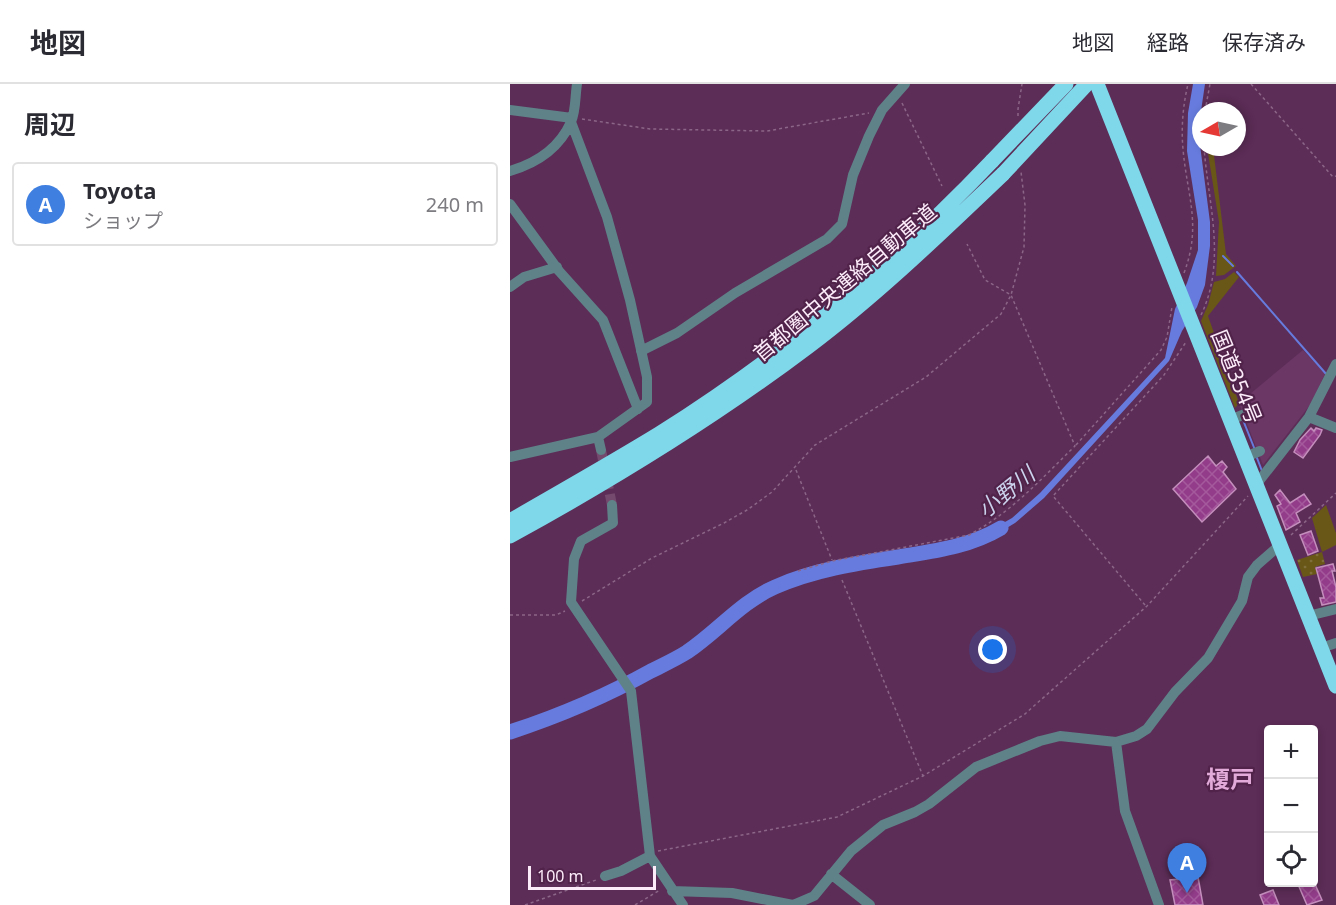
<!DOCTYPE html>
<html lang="ja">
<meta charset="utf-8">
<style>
:root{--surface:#fff;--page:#f2f2f3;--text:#2b2b33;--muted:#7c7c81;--line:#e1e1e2;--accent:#111827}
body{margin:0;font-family:"Noto Sans","Noto Sans JP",sans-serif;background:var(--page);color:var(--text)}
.controls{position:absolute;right:18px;bottom:18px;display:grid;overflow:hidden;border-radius:6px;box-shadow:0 3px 9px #0003}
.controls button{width:54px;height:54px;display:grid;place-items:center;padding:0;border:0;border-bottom:2px solid var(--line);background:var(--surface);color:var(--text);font:30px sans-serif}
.compass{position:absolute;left:682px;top:18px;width:54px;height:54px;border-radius:50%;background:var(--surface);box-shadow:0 3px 9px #0003;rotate:261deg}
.scale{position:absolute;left:18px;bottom:15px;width:128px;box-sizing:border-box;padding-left:6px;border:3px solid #fcebf9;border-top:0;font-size:16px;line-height:21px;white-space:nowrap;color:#fcebf9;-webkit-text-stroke:4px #51234b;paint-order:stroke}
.you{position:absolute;left:483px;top:566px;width:21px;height:21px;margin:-15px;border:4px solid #fff;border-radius:50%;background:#1a73e8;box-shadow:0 0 0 9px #1a73e833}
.badge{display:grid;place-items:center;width:39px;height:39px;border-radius:50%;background:var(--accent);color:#fff;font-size:20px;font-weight:700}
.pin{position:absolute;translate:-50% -50px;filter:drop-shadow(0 2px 3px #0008)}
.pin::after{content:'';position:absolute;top:32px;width:21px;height:18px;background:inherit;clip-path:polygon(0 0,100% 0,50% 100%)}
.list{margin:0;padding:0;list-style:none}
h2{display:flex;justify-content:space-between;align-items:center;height:78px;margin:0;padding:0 24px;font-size:26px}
h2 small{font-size:20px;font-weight:400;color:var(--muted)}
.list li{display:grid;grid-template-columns:39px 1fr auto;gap:18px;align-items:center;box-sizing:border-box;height:84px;margin:0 12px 12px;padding:0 12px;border:2px solid var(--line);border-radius:6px}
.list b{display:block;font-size:22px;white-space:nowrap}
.list p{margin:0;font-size:20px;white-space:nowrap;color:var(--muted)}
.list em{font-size:20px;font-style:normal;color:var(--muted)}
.icon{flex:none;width:33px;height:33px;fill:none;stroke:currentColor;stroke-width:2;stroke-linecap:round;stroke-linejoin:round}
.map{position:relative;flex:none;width:826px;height:821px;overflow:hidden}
header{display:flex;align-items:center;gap:36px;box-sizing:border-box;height:84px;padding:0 30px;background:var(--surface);border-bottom:2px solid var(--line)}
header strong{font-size:28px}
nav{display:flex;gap:33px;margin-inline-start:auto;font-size:21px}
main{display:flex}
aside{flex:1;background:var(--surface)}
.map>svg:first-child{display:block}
.built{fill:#6b3765}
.grass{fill:#695717}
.garden{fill:url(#garden-dots)}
.water{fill:#667bdd}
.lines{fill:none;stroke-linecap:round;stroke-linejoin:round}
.stream{stroke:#667bdd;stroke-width:2}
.river{stroke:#667bdd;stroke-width:15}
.building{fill:url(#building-cross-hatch);stroke:#c48ebc;stroke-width:1.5}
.minor-tunnel{stroke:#744a6f;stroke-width:10;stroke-dasharray:10 5;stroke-linecap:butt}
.path{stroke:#8c6688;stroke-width:1.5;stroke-dasharray:3 3;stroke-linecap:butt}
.minor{stroke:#5f8289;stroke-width:10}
.highway{stroke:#7ed8ea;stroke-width:15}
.highway-bridge{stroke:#7ed8ea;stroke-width:15}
.labels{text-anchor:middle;stroke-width:4.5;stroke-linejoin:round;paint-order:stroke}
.street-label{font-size:21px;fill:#fcebf9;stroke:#51234b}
.water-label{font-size:22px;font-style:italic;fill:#cbd2ec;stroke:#51234b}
.quarter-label{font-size:24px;font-weight:bold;fill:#e2aad9;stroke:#51234b}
</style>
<header>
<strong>地図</strong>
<nav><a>地図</a><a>経路</a><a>保存済み</a></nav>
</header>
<main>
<aside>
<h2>周辺<small></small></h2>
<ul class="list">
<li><span class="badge" style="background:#3f7fe0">A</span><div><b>Toyota</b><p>ショップ</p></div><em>240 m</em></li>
</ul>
</aside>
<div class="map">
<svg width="826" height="821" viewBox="0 0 826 821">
<defs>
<pattern id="garden-dots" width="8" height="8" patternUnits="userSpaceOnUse" patternTransform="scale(1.5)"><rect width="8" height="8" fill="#695717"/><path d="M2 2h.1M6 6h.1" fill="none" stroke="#7f6f3a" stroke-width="1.8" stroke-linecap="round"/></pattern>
<pattern id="building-cross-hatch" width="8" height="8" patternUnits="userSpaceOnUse" patternTransform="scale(1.5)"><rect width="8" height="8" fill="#933d8a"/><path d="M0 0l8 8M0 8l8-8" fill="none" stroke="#a3599b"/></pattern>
</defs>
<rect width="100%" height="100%" fill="#5c2d57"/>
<path class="built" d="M793,266L815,290L800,321L753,381L729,319Z"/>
<path class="grass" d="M697,63H703L716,170L726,182L714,191L706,192L709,138Z
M724,188L729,193L698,232L729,319L725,324L691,237L698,221L704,198L715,195Z
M816,421L826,449V461L812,468L802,434Z"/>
<path class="garden" d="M812,468L815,480L805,483L807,490L793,493L787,476Z"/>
<path class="water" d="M683,0H695L691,27L690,61L700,138V162L695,201L687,223L672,247L659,277L534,414L505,439L475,457L474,450L502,434L530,409L655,274L665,225L677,199L688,166V136L677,67L678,29Z"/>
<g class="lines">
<path class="stream" d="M713,172L723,182
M727,188L817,291
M733,336L745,366
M747,374L752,387"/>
<path class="river" d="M0,648C49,632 96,612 141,587C153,581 166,575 177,568C208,547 231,518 265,503C303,486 347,479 388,473C424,467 459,463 491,444"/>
</g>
<path class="building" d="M801,344L804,347L806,344L812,346L810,351L793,374L784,368L790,356Z
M698,372L706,382L712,377L717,383L713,388L726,405L692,438L663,405Z
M770,406L780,419L794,410L801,420L786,429L790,438L776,446L767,422L771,420L765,411Z
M801,447L808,467L798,471L790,451Z
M823,480L825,487H822L826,503V518L812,521L810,514H814L806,484Z
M688,793L693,821H665L660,796Z
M787,798H804L812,816L797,821Z
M763,806L769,821H754L750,811Z"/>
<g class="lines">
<path class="minor-tunnel" d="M91,366L102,421"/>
<path class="path" d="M741,0L823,93L826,92
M392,19L432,102
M695,27L700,0
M508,32V25L512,0
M72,35L140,45L257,47L359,29
M674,189C692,141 677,112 673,65C671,44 673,21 678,0
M691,231C717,177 698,119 694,63
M566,361L651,266L657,253L662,223
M286,386L322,476
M781,451L826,409
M288,487L322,477L459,451C502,428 531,395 565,362L501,211L475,196L457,160
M332,496L413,692
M72,517L142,474L214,439L237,426L262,408L305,361L416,293L491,230L501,211L514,163L515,121L511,88
M635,521L543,412L654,291L676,258
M0,531H46L55,527
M148,767L327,733L413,692L515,630L525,621L637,522L738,412
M15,821L86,796
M125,821L150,806"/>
<path class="minor" d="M0,26L62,34
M0,87C27,79 49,65 61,38C66,27 65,12 67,0
M0,120L49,187L93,236L128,325
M0,203L14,193L47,183
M131,267L167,249L225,209L317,155L332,140L343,91L359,52L372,26L395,0
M799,333L826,344
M720,336L735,330
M88,353L91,366
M0,373L88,353L137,318V293L120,216L97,133L61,38
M735,373L750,367
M746,401L799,333L826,280
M102,421L103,439L71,457L64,475L61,518L121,607L140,772L173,821
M798,532L826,525
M811,564L826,559
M606,658L615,727L649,821
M321,790L360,821
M95,792L111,787L140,772
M162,807L222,809L283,821L304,812L341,767L373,741L405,728L419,720L466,683L530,657L550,652L606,658L626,652L637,645L665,608L698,574L732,517L738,493L747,481L770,461"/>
<path class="highway" d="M587,0L826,602
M0,437C50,408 100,380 149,350C271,273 383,181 482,77
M0,452C104,395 205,333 299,262C368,210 431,149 493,90"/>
<path class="highway-bridge" d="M482,77L556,0
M493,90L577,0"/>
</g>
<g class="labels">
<g class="street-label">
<text transform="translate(335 199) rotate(-40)" y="7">首都圏中央連絡自動車道</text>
<text transform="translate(726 293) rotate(68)" y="7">国道354号</text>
</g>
<g class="water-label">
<text transform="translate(496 408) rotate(-39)" y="8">小野川</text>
</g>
<g class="quarter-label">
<text x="720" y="704">榎戸</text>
</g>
</g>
</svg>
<div class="controls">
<button>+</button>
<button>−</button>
<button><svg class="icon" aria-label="locate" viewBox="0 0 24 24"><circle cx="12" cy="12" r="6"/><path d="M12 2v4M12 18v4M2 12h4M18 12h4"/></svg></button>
</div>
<svg class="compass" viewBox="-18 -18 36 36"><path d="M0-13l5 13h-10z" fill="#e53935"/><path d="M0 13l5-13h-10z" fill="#7c7c81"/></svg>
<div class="scale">100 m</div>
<div class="you"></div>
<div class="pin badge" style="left:677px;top:809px;background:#3f7fe0">A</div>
</div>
</main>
